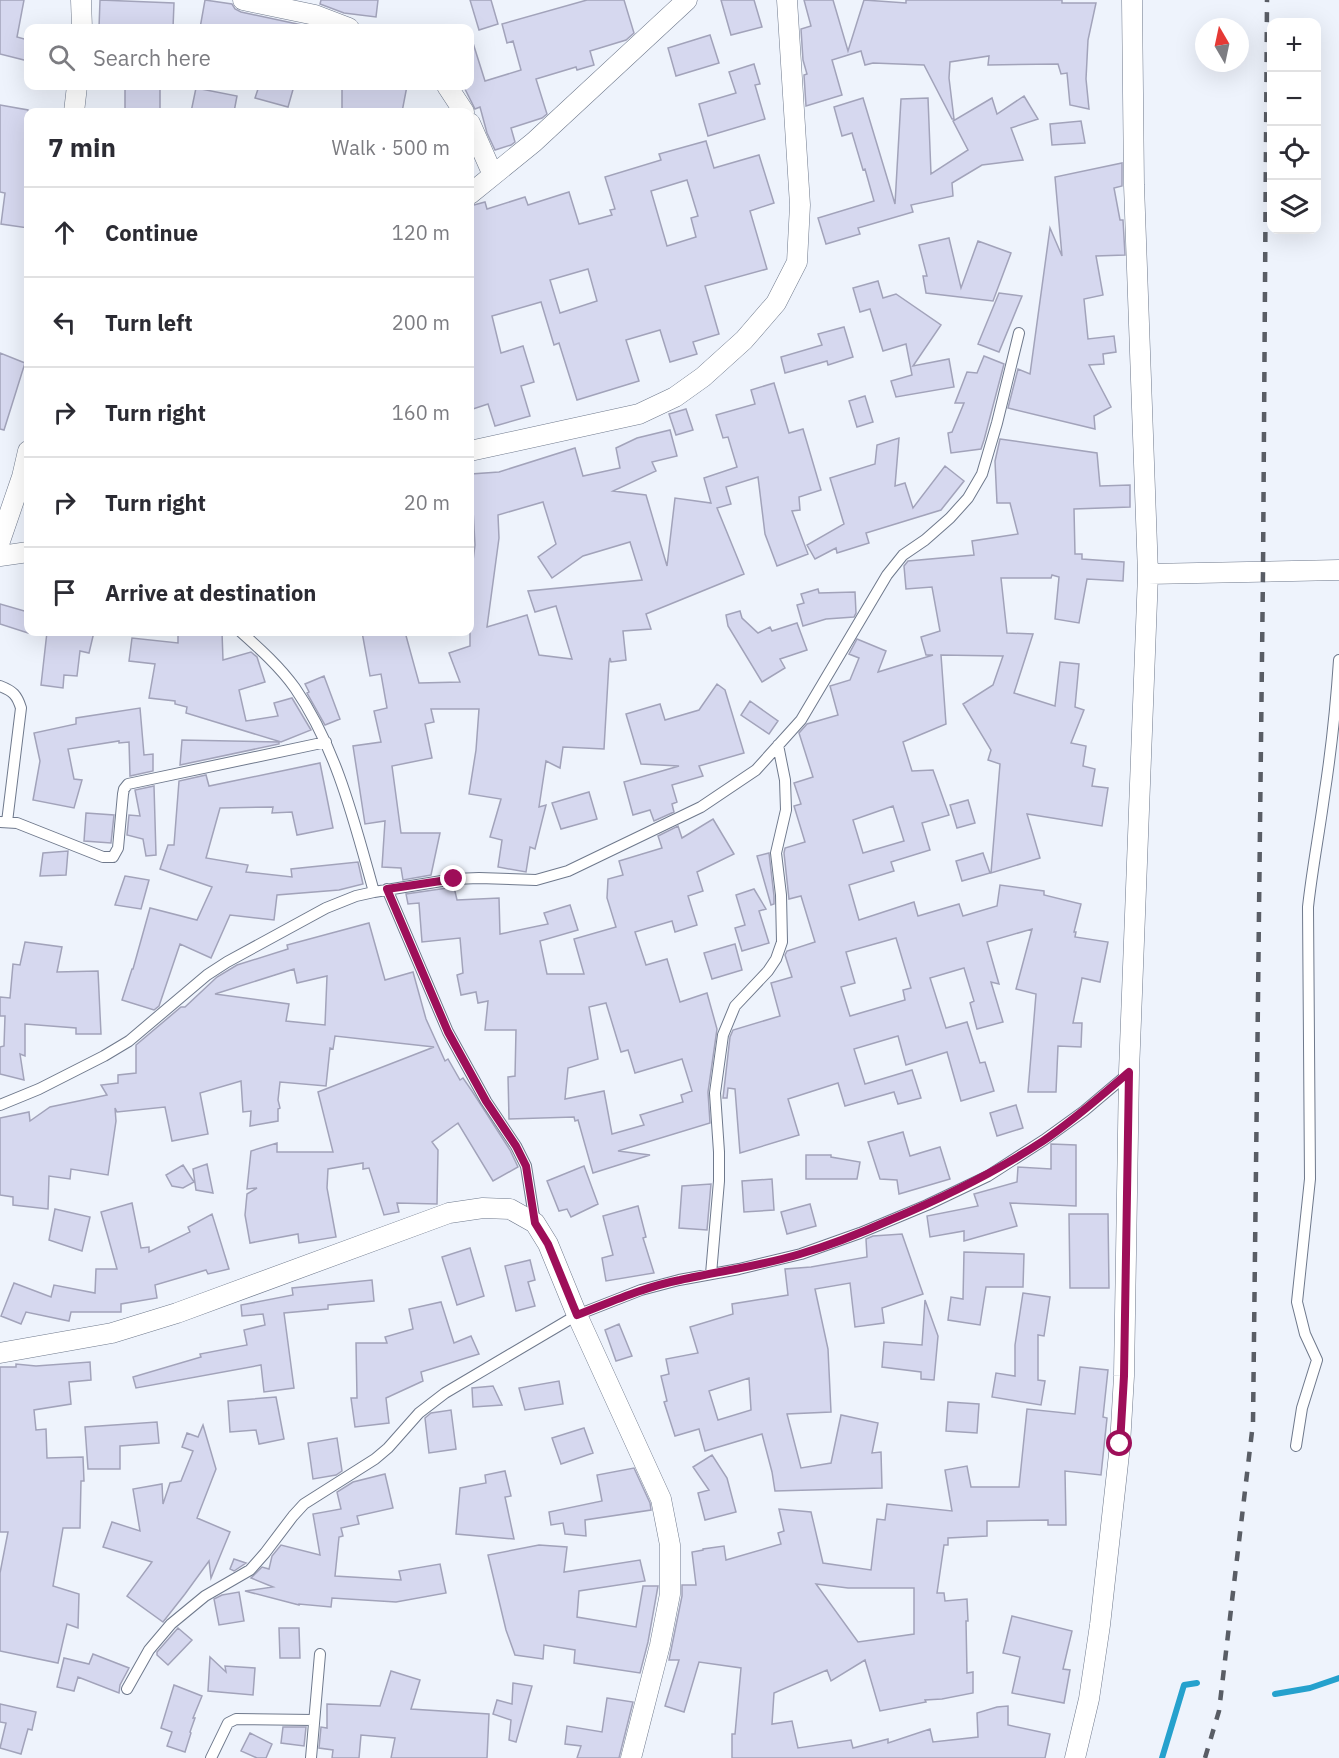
<!DOCTYPE html>
<meta charset="utf-8">
<style>
:root{--surface:#fff;--page:#f2f2f3;--text:#2b2b33;--muted:#7c7c81;--line:#e1e1e2}
body{margin:0;font-family:"IBM Plex Sans",sans-serif;background:var(--page);color:var(--text)}
.controls{position:absolute;right:18px;top:18px;display:grid;overflow:hidden;border-radius:12px;box-shadow:0 6px 24px #0002}
.controls button{width:54px;height:54px;display:grid;place-items:center;padding:0;border:0;border-bottom:2px solid var(--line);background:var(--surface);color:var(--text);font:30px sans-serif}
.compass{position:absolute;left:1195px;top:18px;width:54px;height:54px;border-radius:50%;background:var(--surface);box-shadow:0 6px 24px #0002;rotate:351deg}
.stop{position:absolute;width:18px;height:18px;margin:-14px;border:4px solid #9e0e59;border-radius:50%;background:#fff}
.stop.end{background:#9e0e59;border-color:#fff;box-shadow:0 2px 6px #0008}
.list{margin:0;padding:0;list-style:none}
h2{display:flex;justify-content:space-between;align-items:center;height:78px;margin:0;padding:0 24px;font-size:26px}
h2 small{font-size:20px;font-weight:400;color:var(--muted)}
.list li{display:grid;grid-template-columns:39px 1fr auto;gap:18px;align-items:center;box-sizing:border-box;height:90px;padding:0 24px;border-top:2px solid var(--line)}
.list b{display:block;font-size:22px;white-space:nowrap}
.list em{font-size:20px;font-style:normal;color:var(--muted)}
.icon{flex:none;width:33px;height:33px;fill:none;stroke:currentColor;stroke-width:2;stroke-linecap:round;stroke-linejoin:round}
.map{position:relative;flex:none;width:1339px;height:1758px;overflow:hidden}
.search{position:absolute;background:var(--surface);box-shadow:0 6px 24px #0002;left:24px;top:24px;width:450px;height:66px;display:flex;align-items:center;gap:15px;box-sizing:border-box;padding:0 21px;border-radius:12px;color:var(--muted);font-size:22px}
.panel{position:absolute;background:var(--surface);box-shadow:0 6px 24px #0002;left:24px;top:108px;width:450px;height:528px;border-radius:12px}
.map>svg:first-child{display:block}
.lines{fill:none;stroke-linecap:round;stroke-linejoin:round}
.stream{stroke:#25a1cd;stroke-width:6}
.building{fill:#d6d8ef;stroke:#a2a3ba;stroke-width:1.5;fill-rule:evenodd}
.lane-casing{stroke:#6f798c;stroke-width:12}
.street-casing{stroke:#6f798c;stroke-width:21}
.lane{stroke:#fff;stroke-width:10}
.street{stroke:#fff;stroke-width:20}
.rail{stroke:#595d65;stroke-width:4.5;stroke-dasharray:10 10;stroke-linecap:butt}
.route{stroke:#9e0e59;stroke-width:8}
</style>
<div class="map">
<svg width="1339" height="1758" viewBox="0 0 1339 1758">
<rect width="100%" height="100%" fill="#eef3fc"/>
<g class="lines">
<path class="stream" d="M1275,1694L1310,1688L1339,1678
M1162,1758L1184,1685L1197,1683"/>
</g>
<path class="building" d="M0,0H24L17,37L28,40V61L0,54Z
M100,0L174,3L173,28H99Z
M205,0L232,4L235,9L241,12L316,28H200Z
M321,0H378L376,17L344,13L320,4Z
M470,0H491L498,24L479,30Z
M587,0H624L634,33L626,40L590,51L594,65L577,70L576,67L536,79L547,114L542,118L511,128L515,142L511,145L495,150L487,133L480,107L475,109L464,87L470,86V44L473,43L485,81L521,70L513,41L507,43L502,24Z
M721,0H754L762,27L731,35Z
M804,0H833L848,51L864,0L906,3V0H1062V3H1096L1088,40L1086,79L1089,109L1070,105L1067,73L1061,74L1058,64L988,65L989,56L950,62L949,78L954,119H952L924,65L873,63L865,65L861,51L832,60L842,95L806,106L804,75L807,74L803,60L801,29L811,26Z
M710,35L719,63L676,76L668,48Z
M754,64L760,84L755,85L765,119L708,136L699,104L736,93L729,72Z
M125,86H160V112H125Z
M259,86H294L288,107L255,98Z
M342,86H407L402,112H342Z
M196,88L237,96L234,112H191Z
M1024,96L1038,119L1011,128L1023,160L982,165L952,183L953,196L911,205L913,212L858,228L860,234L826,244L818,218L874,201L865,169L863,170L852,133L842,136L834,107L863,98L895,204L901,99L928,98L931,174L968,150L953,121L992,98L997,114Z
M0,105L28,110V228L1,224L5,193L0,192Z
M1081,121L1085,143L1052,145L1050,124Z
M706,141L714,168L759,155L774,203L750,211L767,269L705,286L719,334L693,342L697,354L670,362L660,330L626,340L639,381L577,400L559,343L554,345L541,302L492,316L501,353L523,346L534,382L521,386L530,416L495,426L488,404L470,410V206L485,202L487,209L525,197L528,205L569,192L579,224L612,215L610,210L615,209L605,177L661,160L659,154ZM687,180L698,216L691,218L696,237L667,246L651,191ZM588,269L597,301L560,313L550,280Z
M1122,163V186L1114,188L1120,220H1123L1125,255L1096,256L1103,295L1084,299L1088,339L1114,336L1116,352L1103,354L1104,364L1089,365L1111,407L1094,416L1095,429L1008,408L1018,369L1030,374L1050,228L1062,256L1055,177Z
M949,238L961,288L978,241L1011,253L993,301L926,293L923,276H927L919,245Z
M878,281L883,298L896,294L941,325L913,366L949,359L954,387L896,397L891,381L912,375L906,344L883,351L870,309L860,312L853,288Z
M999,293L1022,296L999,352L978,344Z
M844,327L853,357L828,365L827,361L785,373L781,357L822,345L818,334Z
M0,353L25,363L4,430L0,429Z
M984,356L1004,364L984,440L981,449L951,453L948,433L952,432L964,403H955L967,372L977,373Z
M774,383L789,433L803,429L821,490L799,497L800,510L792,511L808,554L777,566L765,534L758,477L726,487L731,504L717,508L744,574L646,614L651,629L623,631L626,660L611,662L610,658L609,662L604,749L563,747L560,768L546,761L539,807L546,805L535,849L530,847L526,872L498,867L502,840L490,837L501,799L469,794L476,750L479,709H431L434,722L425,724L432,758L392,766L401,833H440L431,875L403,880L401,868L382,867L385,821L365,824L353,746L381,742L374,711L387,708L381,674L370,676L362,632H405L419,683L460,682L449,653L470,646V585L475,545L471,474L499,472L575,448L583,476L620,468L616,448L637,438L670,430L677,456L652,462L656,471L613,491L646,495L667,566L675,498L711,503L704,478L737,467L728,437L723,438L716,415L755,404L751,390ZM543,502L556,544L538,557L552,578L583,556L630,542L642,580L528,591L535,612L556,606L572,659L539,655L527,615L487,627L499,538L498,515Z
M865,396L873,422L857,427L849,401Z
M686,409L693,430L676,435L669,414Z
M899,438L895,486L905,483L913,508L945,466L964,481L941,510L866,533L869,543L837,553L836,548L815,559L807,545L844,524L830,478L875,464L877,445Z
M1000,439L1097,453L1100,486L1130,485V507L1074,509L1075,554H1082V559L1124,562L1123,581L1087,579L1079,623L1055,619L1059,577L1052,575L1051,578H1001L1007,633L1033,634L1014,693L1055,706L1060,662L1079,664L1075,707L1084,710L1071,743L1086,746L1083,766L1095,769L1092,786L1108,788L1102,826L1027,814L1040,858L991,873L1000,764L988,760L991,750L963,704L993,685L1003,656L941,655L946,724L903,742L912,771L933,770L949,815L922,823L930,850L891,862L894,871L849,885L859,920L914,902L918,916L959,904L963,916L997,906L1000,885L1044,891V895L1081,904L1074,932H1076L1075,937L1108,942L1100,982L1082,978L1073,1023H1082L1081,1047L1058,1046L1056,1092H1028L1036,994L1016,989L1032,929L987,942L999,984L991,982L1003,1022L977,1029L970,1003L974,1001L964,968L930,978L946,1028L967,1022L980,1063L985,1062L994,1091L961,1101L947,1052L906,1065L898,1036L854,1049L865,1084L912,1070L921,1098L898,1104L894,1092L845,1106L838,1083L788,1099L799,1135L740,1153L735,1089L728,1088L727,1098H723L730,1037L733,1030L780,1016L771,983L792,977L785,955L787,951L815,942L801,896L789,899L784,853L785,848L805,842L794,806L801,804L794,783L813,777L799,733L807,724L838,715L830,686L850,680L859,658L849,654L857,639L886,651L878,672L933,655H926L921,637L940,631L932,587L906,589L904,566L908,561L974,555L972,541L1018,534L1010,503H997L995,461ZM893,806L904,841L863,853L853,820ZM896,938L911,988L903,990L905,1000L850,1016L841,987L855,983L846,952Z
M818,589L819,593L855,592L856,613L854,617L826,619L803,626L797,605L804,603L801,594Z
M0,604L28,612V633L0,624Z
M740,611L742,618L758,633L770,627L772,631L797,623L807,650L780,659L785,668L762,682L728,626L726,615Z
M47,632H94L89,653L80,651L77,676L64,675L63,688L41,685Z
M178,632H222L223,660L251,652L257,657L265,682L239,690L246,721L278,716L274,703L292,698L311,730L281,742L186,713L187,707L175,704V701L149,698L155,664L129,661L132,638L178,643Z
M324,676L340,719L325,725L307,693L309,692L305,684Z
M717,684L725,690L744,753L699,766L703,776L672,785L677,802L672,804L674,812L654,821L650,810L633,815L624,782L679,766L641,764L626,714L660,704L665,720L699,710Z
M750,701L778,721L769,734L741,715Z
M140,708L144,755L153,754V771L130,776L129,742L119,743V741L68,749L74,779L82,780L74,808L33,800L40,761L34,733L76,724V718Z
M182,740L279,742V744L180,765Z
M320,763L333,828L297,835L292,812L272,813L273,807L220,808L206,858L248,865L246,872L292,877L291,869L358,862L363,884L339,890L277,895L274,920L230,915L211,958L180,944L159,1006L154,1010L122,1000L132,969H133L150,908L197,920L212,887L160,869L168,845H174L179,781L206,775L209,786Z
M154,786L156,855L146,856L143,839L127,835L129,815L140,816L135,790Z
M589,792L597,819L561,829L552,803Z
M968,800L975,823L957,828L950,805Z
M86,813L114,815L111,843L84,841Z
M713,819L734,854L697,872L703,891L688,896L697,925L675,932L672,921L635,932L646,965L667,959L680,1002L707,993L717,1029L708,1092L710,1123L618,1151L650,1155L593,1173L578,1120L575,1121L574,1117L509,1119L508,1077L515,1076L516,1030H485L488,1001L478,1003L476,992L461,995L457,975L463,973L460,938L422,942L419,903L408,904L406,894L454,887L457,900L499,898L500,934L548,924L544,913L570,905L578,930L540,941L547,974H584L574,939L616,927L607,898L608,879L623,875L619,861L662,848L658,836L678,826L682,838ZM606,1003L621,1052L628,1050L635,1073L682,1059L692,1091L681,1095L683,1102L640,1115L644,1125L612,1134L604,1091L565,1099L568,1068L598,1059L589,1007Z
M68,851L66,875L40,876L43,853Z
M769,853L774,896V904L771,905L757,856Z
M983,853L990,873L962,881L956,861Z
M125,876L149,880L141,909L115,905Z
M754,889L766,909L759,911L769,943L742,951L735,928L745,925L736,895Z
M369,923L385,980L413,972L426,1019L445,1061L448,1059L460,1080L463,1078L472,1091L510,1150L518,1167L493,1181L458,1123L432,1142L438,1150L437,1204L397,1203L399,1212L384,1215L369,1168L363,1169V1163L328,1169L327,1188L336,1237L299,1243L298,1234L250,1243L245,1215L247,1194L257,1188L247,1189L251,1151L277,1143V1152H333L318,1092L434,1047L335,1036L333,1049L330,1048L326,1086L280,1082L278,1100L280,1108L278,1109V1121L250,1126L251,1111L243,1112L241,1081L200,1093L208,1134L172,1141L165,1107L117,1112L115,1108L116,1121L108,1175L71,1169L70,1179L49,1176L48,1209L13,1205V1197L0,1195V1118L29,1112L30,1121L50,1107L107,1095L101,1085L118,1083V1075L136,1073V1045L181,1007H185L217,977L237,965L288,949L287,945ZM294,969L297,983L327,976L325,1025L286,1021L289,1004L215,994Z
M25,942L62,947L57,972L98,971L101,1034H76V1028L25,1024V1056L20,1054L24,1080L0,1074V1047L4,1046L5,1016H0V997L10,998L13,964L20,965Z
M735,944L742,970L712,979L704,953Z
M1016,1105L1023,1128L997,1136L990,1113Z
M903,1132L910,1156L940,1147L950,1179L899,1194L897,1180L880,1179L868,1142Z
M1051,1144L1076,1145V1206L1010,1203L1017,1226L964,1241V1231L930,1237L927,1216L978,1206L974,1194L1017,1182L1018,1167L1051,1169Z
M806,1155H831V1157L860,1162L857,1179H806Z
M207,1164L213,1193L196,1190L193,1169Z
M183,1165L194,1182L183,1188L172,1186L166,1175Z
M584,1166L598,1204L571,1217L567,1209L559,1211L547,1181Z
M772,1179L774,1210L744,1212L742,1181Z
M711,1184L707,1230L679,1228L682,1186Z
M132,1203L141,1248L149,1247V1252L190,1232L188,1227L212,1214L229,1269L208,1274L206,1270L155,1285L157,1298L121,1304V1312H71L69,1321L26,1312L21,1324L1,1316L14,1283L51,1297L54,1285L95,1293L96,1269H117L101,1212Z
M810,1204L816,1226L787,1234L781,1212Z
M638,1206L646,1237L643,1238L654,1273L606,1281L602,1258L613,1255L603,1216Z
M55,1209L90,1217L82,1251L49,1240Z
M1069,1214H1108L1109,1288H1070Z
M902,1234L923,1294L882,1308L884,1323L855,1327L850,1283L815,1289L828,1349L831,1412L787,1414L801,1468L831,1463L841,1415L878,1423L872,1453L881,1452L882,1488L775,1491L772,1472L762,1434L705,1451L699,1429L675,1436L664,1402L667,1401L661,1376L669,1374L666,1359L698,1353L690,1327L733,1314L732,1304L788,1295L785,1269L811,1267L867,1257L866,1239L873,1236ZM749,1378L751,1410L718,1420L709,1391Z
M470,1248L484,1296L457,1305L442,1257Z
M964,1252L1024,1254L1023,1287H986L980,1325L948,1320L951,1297L963,1299Z
M530,1260L535,1280L528,1282L535,1306L516,1311L505,1266Z
M372,1280L374,1301L328,1305V1309L284,1313L294,1388L264,1392L261,1365L136,1388L133,1377L201,1357L200,1354L247,1345L244,1330L265,1325L263,1314L242,1316L241,1305L293,1295L292,1288Z
M1023,1293L1050,1297L1044,1336L1038,1335V1380L1045,1381L1041,1405L992,1397L996,1373L1015,1376V1345Z
M925,1300L938,1336L934,1380L921,1379V1372L882,1367L884,1342L922,1345Z
M441,1302L454,1343L471,1336L479,1354L421,1372L423,1381L386,1398L389,1423L355,1427L351,1398H357L356,1343H387L385,1337L413,1329L409,1309Z
M619,1324L632,1356L616,1361L605,1330Z
M90,1362L91,1380L69,1382L71,1404L34,1410L36,1430L46,1429L47,1458L83,1457L84,1481H81L80,1528H63L53,1586L79,1594L78,1628L67,1624L58,1663L0,1651V1573L8,1532H0V1367H16V1364L36,1366Z
M1080,1367L1108,1370L1103,1417L1107,1418L1101,1475L1065,1471L1066,1525H1048V1520L987,1521V1536L948,1538V1545H944L937,1593H944L945,1601L967,1599L968,1621H966L967,1673L973,1672V1693L942,1699L925,1700L926,1702L880,1711L865,1660L831,1681L827,1670L774,1693L772,1724L792,1721L798,1748L851,1740L853,1748L888,1739V1743L930,1729L933,1742L978,1737L977,1713L997,1707L1008,1706V1725L1050,1734L1045,1758H732V1734H735L741,1668L699,1662L684,1712L665,1706L679,1660H669L682,1596V1585H696L692,1552L703,1550V1549L724,1546L726,1560L781,1544L778,1533L784,1531L779,1509L811,1512L823,1563L871,1570L877,1519L885,1520L887,1504L952,1511L945,1470L967,1466L971,1487H1019L1027,1409L1075,1414ZM816,1584L848,1588H914V1634L858,1642Z
M559,1381L563,1404L525,1410L519,1388Z
M493,1386L502,1405L473,1407L472,1388Z
M276,1397L284,1439L259,1444L256,1430L230,1432L228,1401Z
M948,1402L979,1404L977,1433L946,1431Z
M451,1410L456,1449L429,1453L425,1418L431,1413Z
M157,1422L159,1443L120,1446V1469H88L85,1427Z
M203,1425L216,1469L197,1518L230,1532L211,1578L209,1561L185,1594L163,1622L127,1596L152,1562L103,1547L112,1522L140,1531L133,1489L162,1484L163,1504L170,1483L181,1481L193,1451L182,1447L187,1433L198,1437Z
M584,1428L593,1453L561,1464L552,1438Z
M337,1438L342,1471L336,1475L313,1479L308,1443Z
M712,1455L727,1478L736,1512L705,1520L698,1493L709,1490L693,1467Z
M634,1468L650,1503L651,1510L585,1520L586,1536L565,1534L563,1523L551,1525L549,1512L602,1501L597,1475Z
M505,1471L511,1496L505,1497L514,1539L456,1534L460,1488L486,1483L485,1475Z
M385,1474L393,1508L357,1516L359,1524L341,1528L343,1536L339,1537L335,1576L401,1580L399,1571L440,1564L446,1593L396,1602L332,1598L331,1607L299,1604V1605L245,1591L273,1587L251,1578L262,1567L269,1569L272,1556L281,1545L320,1555L313,1514L341,1509L337,1492L353,1482Z
M539,1545L567,1547L564,1572L640,1560L645,1581L579,1591L577,1617L636,1627L643,1586H658L648,1642L640,1673L574,1663L575,1650L544,1645L543,1659L515,1655L506,1630L488,1555Z
M234,1559L246,1563L234,1571L230,1569Z
M239,1592L244,1621L219,1625L214,1599L222,1595Z
M1012,1616L1072,1631L1063,1669L1070,1670L1064,1703L1012,1693L1020,1657L1003,1653Z
M178,1628L192,1640L168,1665L157,1655V1652Z
M279,1628H299L300,1658H280Z
M93,1654L129,1668L120,1685L119,1693L78,1677L74,1691L57,1687L64,1658L89,1664Z
M210,1657L226,1672L225,1666L255,1668L253,1695L208,1691Z
M391,1671L420,1680L411,1709L489,1714L487,1758H391L395,1738L361,1735L359,1758H332L333,1750L319,1748L321,1727L327,1728V1704L380,1706Z
M513,1683L532,1686L516,1742L509,1740L511,1720L493,1714L497,1700L512,1704Z
M174,1685L202,1696L193,1718H195L190,1732L191,1733L185,1752L167,1746L172,1732L161,1728Z
M607,1698L633,1702L619,1758H577L581,1746L565,1744L567,1726L602,1732Z
M0,1704L36,1712L32,1730L28,1729L21,1754L0,1748L6,1723L0,1722Z
M283,1727H306L304,1746L281,1743Z
M250,1733L272,1744L266,1758H257L241,1751Z"/>
<g class="lines">
<g class="lane-casing">
<path id="lane" d="M241,632C260,649 280,667 295,688C337,749 354,821 374,892
M0,686C13,691 17,695 21,708L7,822
M0,822L17,823L103,857H113L118,848L123,794L124,789L128,784L326,742
M387,889L448,1032L486,1101L516,1146L526,1166L535,1223
M0,1105L39,1089L104,1056L129,1041L207,975L227,962L326,908L356,896L374,892L454,879L479,878L536,880L568,871L701,807L756,770L801,720L887,575L903,555L925,540L950,518L968,498L982,474L997,423L1019,333
M711,1274L719,1181V1152L715,1093L723,1035L735,1006L768,971L776,959L782,942L781,895L776,853L786,810L785,780L778,745
M1296,1446L1302,1408L1317,1360L1305,1334L1297,1302L1310,1179L1308,907C1312,870 1319,834 1324,797C1331,752 1336,706 1339,660
M127,1689L149,1650L171,1624L205,1596L250,1570L265,1553L293,1516L304,1504L375,1459L388,1448L419,1413L445,1393L577,1315L641,1290L679,1280L739,1269L801,1254L860,1233L927,1205L988,1176L1044,1140L1084,1111L1129,1073
M211,1758L228,1723L236,1719L314,1720
M311,1758L320,1654"/>
</g>
<g class="street-casing">
<path id="street" d="M81,0L82,28
M243,0L315,15L349,28
M447,86L464,112
M74,112L77,86
M470,123L493,175
M470,194L534,142L687,0
M470,451L639,414L675,397L703,377L744,340L776,303L797,262L800,205L787,0
M0,541L22,477L28,451
M0,556L28,552
M1148,574L1339,570
M0,1353L112,1333L177,1313L449,1213L483,1208L510,1209L535,1223L548,1244L577,1315L661,1499L670,1545V1594L660,1645L631,1758
M1075,1758L1089,1699L1100,1625L1120,1445L1124,1376L1129,1072L1148,574L1134,185L1132,0"/>
</g>
<use href="#lane" class="lane"/>
<use href="#street" class="street"/>
<path class="rail" d="M1205,1758L1219,1711L1253,1423L1263,572L1267,0"/>
</g>
<g class="lines">
<path class="route" d="M454,879L387,889L448,1032L486,1101L516,1146L526,1166L535,1223L548,1244L577,1315C611,1302 644,1287 680,1280C720,1271 761,1266 800,1254C831,1245 861,1233 890,1220C945,1197 994,1173 1043,1141C1074,1120 1101,1096 1129,1072L1124,1376L1120,1444"/>
</g>
</svg>
<div class="controls">
<button>+</button>
<button>−</button>
<button><svg class="icon" aria-label="locate" viewBox="0 0 24 24"><circle cx="12" cy="12" r="6"/><path d="M12 2v4M12 18v4M2 12h4M18 12h4"/></svg></button>
<button><svg class="icon" aria-label="layers" viewBox="0 0 24 24"><path d="M12 4l9 5-9 5-9-5zM3 14l9 5 9-5"/></svg></button>
</div>
<svg class="compass" viewBox="-18 -18 36 36"><path d="M0-13l5 13h-10z" fill="#e53935"/><path d="M0 13l5-13h-10z" fill="#7c7c81"/></svg>
<div class="stop" style="left:1120px;top:1444px"></div>
<div class="stop end" style="left:454px;top:879px"></div>
<div class="search"><svg class="icon" aria-label="search" viewBox="0 0 24 24"><circle cx="10" cy="10" r="6"/><path d="M15 15l6 6"/></svg>Search here</div>
<section class="panel">
<h2>7 min<small>Walk · 500 m</small></h2>
<ul class="list">
<li><svg class="icon" aria-label="ahead" viewBox="0 0 24 24"><path d="M12 20V5M6 11l6-6 6 6"/></svg><div><b>Continue</b></div><em>120 m</em></li>
<li><svg class="icon" aria-label="left" viewBox="0 0 24 24"><path d="M17 20v-9H6M10 6l-5 5 5 5"/></svg><div><b>Turn left</b></div><em>200 m</em></li>
<li><svg class="icon" aria-label="right" viewBox="0 0 24 24"><path d="M7 20v-9h11M14 6l5 5-5 5"/></svg><div><b>Turn right</b></div><em>160 m</em></li>
<li><svg class="icon" aria-label="right" viewBox="0 0 24 24"><path d="M7 20v-9h11M14 6l5 5-5 5"/></svg><div><b>Turn right</b></div><em>20 m</em></li>
<li><svg class="icon" aria-label="arrive" viewBox="0 0 24 24"><path d="M6 21V4h12l-3 4 3 4H6"/></svg><div><b>Arrive at destination</b></div></li>
</ul>
</section>
</div>
